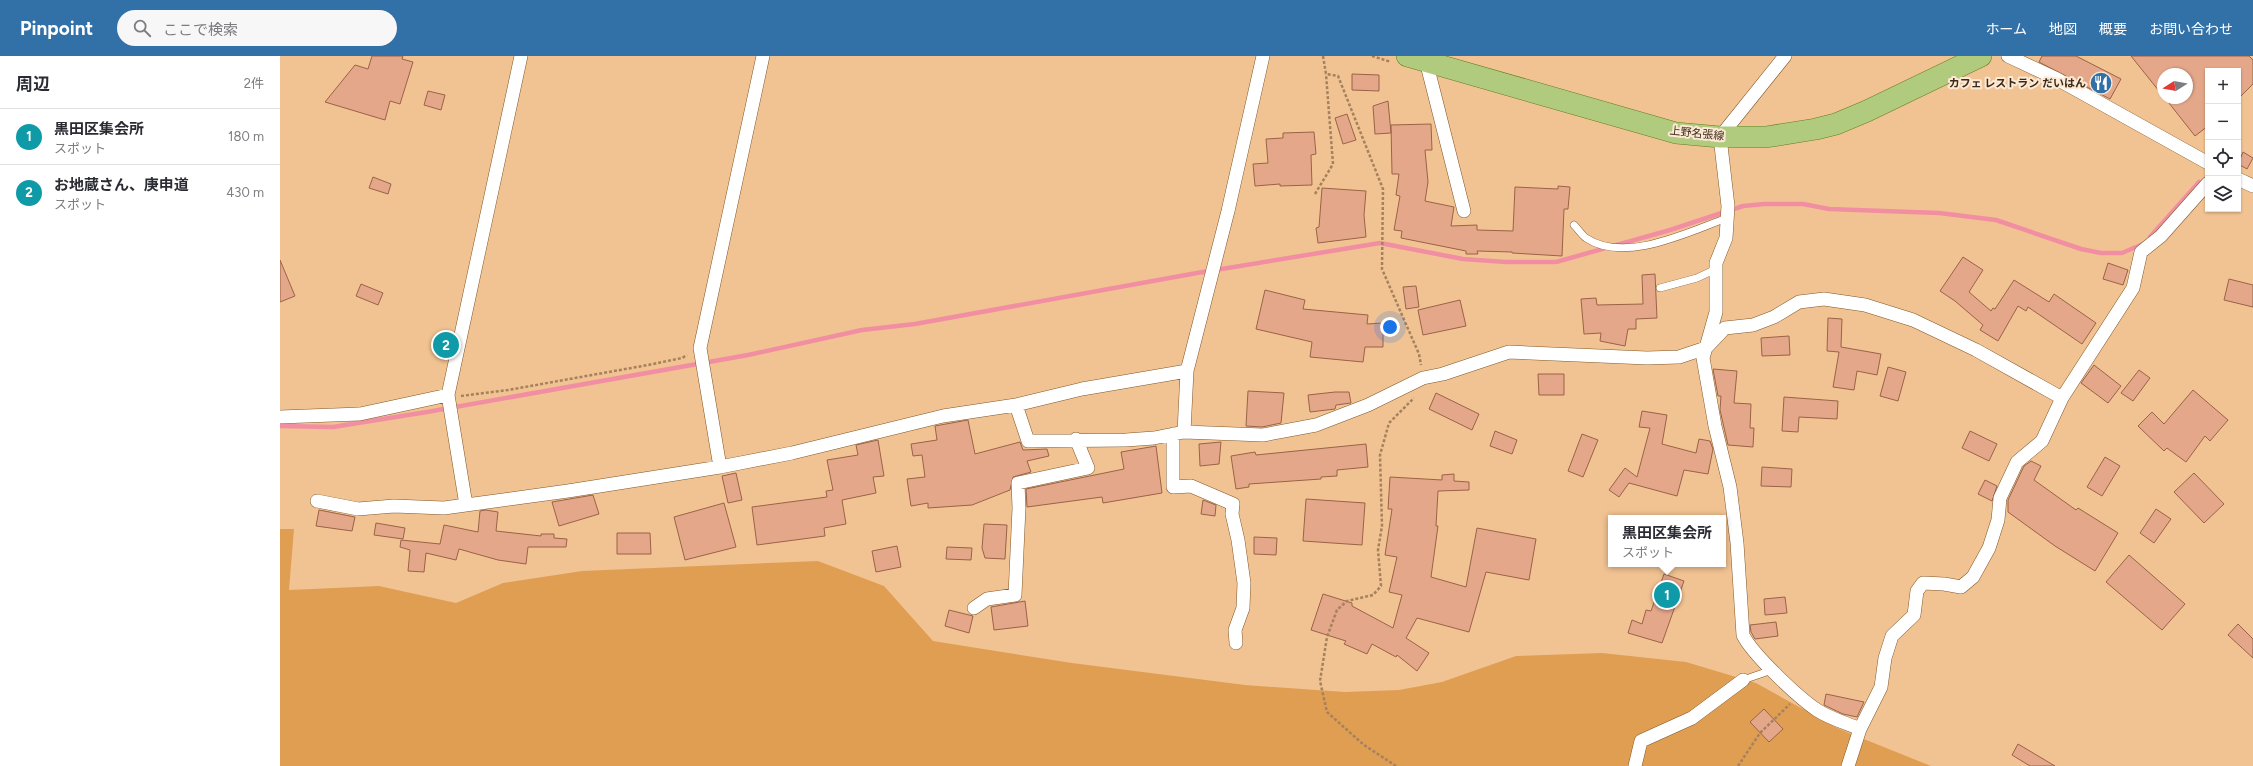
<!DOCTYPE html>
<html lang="ja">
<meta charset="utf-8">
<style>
:root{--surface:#fff;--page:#f7f7f7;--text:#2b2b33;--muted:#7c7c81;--line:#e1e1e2;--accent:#3171a8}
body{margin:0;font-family:Figtree,"Noto Sans JP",sans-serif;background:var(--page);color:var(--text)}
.controls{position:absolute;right:12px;top:12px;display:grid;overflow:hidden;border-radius:0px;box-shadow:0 1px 3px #0004}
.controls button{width:36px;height:36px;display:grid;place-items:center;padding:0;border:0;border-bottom:1px solid var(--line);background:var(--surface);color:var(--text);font:20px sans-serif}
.compass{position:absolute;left:1877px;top:12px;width:36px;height:36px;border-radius:50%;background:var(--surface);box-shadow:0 1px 3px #0004;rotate:259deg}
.you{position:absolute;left:1110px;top:271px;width:14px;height:14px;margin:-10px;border:3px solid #fff;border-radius:50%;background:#1a73e8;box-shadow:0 0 0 6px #1a73e833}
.badge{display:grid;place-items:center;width:26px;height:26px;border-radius:50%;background:var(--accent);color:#fff;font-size:13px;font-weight:700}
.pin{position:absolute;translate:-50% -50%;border:2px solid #fff;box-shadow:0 1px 4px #0006}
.popup{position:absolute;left:1328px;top:459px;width:118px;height:52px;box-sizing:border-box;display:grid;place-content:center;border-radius:0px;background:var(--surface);filter:drop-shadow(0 1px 3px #0005);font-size:13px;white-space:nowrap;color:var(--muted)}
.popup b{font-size:15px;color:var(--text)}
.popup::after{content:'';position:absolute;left:50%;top:100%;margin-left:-8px;border:8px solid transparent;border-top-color:var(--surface)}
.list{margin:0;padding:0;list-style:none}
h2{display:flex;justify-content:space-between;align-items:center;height:52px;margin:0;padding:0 16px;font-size:17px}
h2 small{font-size:13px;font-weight:400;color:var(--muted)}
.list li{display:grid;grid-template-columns:26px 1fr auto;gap:12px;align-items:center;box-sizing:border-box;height:56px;padding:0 16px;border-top:1px solid var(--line)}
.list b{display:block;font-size:15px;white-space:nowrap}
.list p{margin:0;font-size:13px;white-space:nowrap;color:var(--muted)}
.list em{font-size:13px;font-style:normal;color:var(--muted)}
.icon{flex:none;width:22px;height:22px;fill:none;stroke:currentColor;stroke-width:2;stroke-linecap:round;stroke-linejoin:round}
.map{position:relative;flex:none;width:1973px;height:710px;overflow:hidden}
header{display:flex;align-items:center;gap:24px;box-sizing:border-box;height:56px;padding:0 20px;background:var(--accent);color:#fff}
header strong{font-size:19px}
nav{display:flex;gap:22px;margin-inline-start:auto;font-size:14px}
.search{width:280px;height:36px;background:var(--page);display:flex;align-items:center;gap:10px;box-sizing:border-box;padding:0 14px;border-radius:22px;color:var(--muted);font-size:15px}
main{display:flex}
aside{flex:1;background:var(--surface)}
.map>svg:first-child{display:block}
.green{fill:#e09e53}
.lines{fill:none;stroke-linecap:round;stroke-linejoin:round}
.stream{stroke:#f18ea2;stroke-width:4.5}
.building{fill:#e4a78a;stroke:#9a6347}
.lane-casing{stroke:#805728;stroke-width:8}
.street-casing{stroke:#805728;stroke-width:14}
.primary-casing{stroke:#667d20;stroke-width:22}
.path{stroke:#a5825d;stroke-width:2.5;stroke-dasharray:3 2;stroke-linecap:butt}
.lane{stroke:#fff;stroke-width:7}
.street{stroke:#fff;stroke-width:13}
.primary{stroke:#b0cb7d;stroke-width:21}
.labels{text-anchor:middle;stroke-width:4;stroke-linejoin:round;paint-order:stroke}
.poi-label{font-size:11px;font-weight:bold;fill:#3c2a16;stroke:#fdead6;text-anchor:end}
.street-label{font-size:11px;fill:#3c2a16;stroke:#fdead6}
</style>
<header>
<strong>Pinpoint</strong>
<div class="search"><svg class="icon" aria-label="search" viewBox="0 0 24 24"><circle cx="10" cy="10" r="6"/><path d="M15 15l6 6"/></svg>ここで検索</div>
<nav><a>ホーム</a><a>地図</a><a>概要</a><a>お問い合わせ</a></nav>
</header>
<main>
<aside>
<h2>周辺<small>2件</small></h2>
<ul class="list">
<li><span class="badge" style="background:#0f9aa8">1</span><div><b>黒田区集会所</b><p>スポット</p></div><em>180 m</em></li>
<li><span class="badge" style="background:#0f9aa8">2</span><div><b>お地蔵さん、庚申道</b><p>スポット</p></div><em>430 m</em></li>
</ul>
</aside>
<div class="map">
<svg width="1973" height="710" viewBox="0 0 1973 710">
<rect width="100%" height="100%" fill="#f2c392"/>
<path class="green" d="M0,473H14L9,534L99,530L176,547L223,527L302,515L538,505L604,530L653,585L792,607L965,629L1065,636L1119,634L1162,626L1236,600L1322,597L1406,606L1476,627L1559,673L1651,710H0Z"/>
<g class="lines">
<path class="stream" d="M1870,181L1919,126
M0,370L53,371L147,356L468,299L582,274L635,268L917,217L1100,187L1183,203L1226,206H1276L1390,174L1463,150L1484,148H1523L1549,153L1659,157L1716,164L1801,193L1821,197H1842L1863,188"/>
</g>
<path class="building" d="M92,0H123L122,3L133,6L120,48L110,45L105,64L45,46L75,9L88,13Z
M1762,0H1796L1841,23L1830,43L1759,6Z
M1851,0H1969L1973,4V28L1958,43V15H1928V70L1915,80L1885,42H1907V18H1883V40Z
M1072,18L1099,19V35L1072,34Z
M148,35L165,39L161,54L144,49Z
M1108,45L1111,77L1095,78L1093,50Z
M1067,58L1076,84L1063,88L1055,62Z
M1151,68L1152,94H1145L1148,126L1145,145L1174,151L1171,170L1197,169V174L1233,175L1235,131L1278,133V130L1290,131L1288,153H1284L1282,200L1232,197V196L1197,195L1198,198H1186V195L1121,182L1122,175L1114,174L1120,140L1116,139L1119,118H1112L1111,69Z
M1034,76L1036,98L1031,99L1032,129L1000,130V128L975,130L973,108L988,107L986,83L1003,82V77Z
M1963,96L1973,102L1967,113L1958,108Z
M93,121L111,128L108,138L89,132Z
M1042,132L1086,135L1084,159L1086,181L1038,187L1036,172L1039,171Z
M1683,201L1703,214L1689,236L1711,255L1713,252L1715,253L1734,224L1769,246L1774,238L1816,267L1802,288L1748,251L1746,255L1738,250L1718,285L1700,274L1703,269L1675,245L1660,235Z
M0,204L15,240L0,246Z
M1828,207L1848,214L1843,229L1823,223Z
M1375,218L1377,262L1356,263V273H1348L1345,290L1320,285L1321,277L1304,278L1301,243L1316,242L1317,249L1363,248L1362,219Z
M1949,223L1973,229V251L1944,244Z
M81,228L103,237L98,249L76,240Z
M1136,230L1139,251L1126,253L1123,231Z
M985,234L1025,244L1023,253L1088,259L1087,268L1103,267V291H1085L1083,306L1030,301L1032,286L976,273Z
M1180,244L1186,270L1143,279L1138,254Z
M1548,262L1562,263L1561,291L1601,298L1597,319L1577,315L1574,334L1553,331L1559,296L1547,295Z
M1509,280L1510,299L1482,300L1481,282Z
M1814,309L1841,330L1828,347L1801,327Z
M1608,311L1626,316L1618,345L1600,340Z
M1433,313L1457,315L1454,347L1471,348L1470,372H1474L1473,391L1448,389L1440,354L1441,340H1438Z
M1859,314L1870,322L1853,345L1841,337Z
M1258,318H1284V339H1259Z
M1913,334L1948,364L1930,385L1925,380L1906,406L1887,392L1884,395L1858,370L1872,356L1884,368Z
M968,335L1004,337L1001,367L982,371L966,370Z
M1055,336H1069L1071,347L1056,349L1055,353L1030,356L1028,339Z
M1156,337L1199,358L1192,374L1149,353Z
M1504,341L1558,345L1557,363L1519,361L1518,376L1502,375Z
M1362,355L1387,359L1382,388L1416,397L1419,383L1430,385L1433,393L1428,418L1404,414L1397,440L1349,427L1339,441L1329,434L1345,412L1357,421L1370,372L1359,371Z
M688,364L695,398L740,386L743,394L767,393L769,400L747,405L751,416L733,421L730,434L692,449L648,452V447L631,450L627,423L645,421L642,399L633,400L631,388L657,384L655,370Z
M1215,375L1237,384L1232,398L1210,390Z
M1690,375L1717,388L1709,405L1682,392Z
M1302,378L1318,384L1303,421L1288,415Z
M598,384L604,420L593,421L596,437L562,444L566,468L544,472L545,480L477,489L472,451L547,441L546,435L553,434L547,404L578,399L576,389Z
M941,386L939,408L920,410L919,388Z
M1086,388L1088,411L1057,414V420L1041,421V423L969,428V431L956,433L951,400L975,396L976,399Z
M876,390L882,437L823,447L822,441L747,451L746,433L844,413L841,396Z
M1825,401L1840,410L1822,440L1807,431Z
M1751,405L1761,410L1754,424L1796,454L1798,452L1838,477L1815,515L1775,490L1728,456V444L1744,410Z
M1482,411L1512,413L1511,431L1481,430Z
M456,417L462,444L448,447L442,420Z
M1914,417L1944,448L1924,467L1894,436Z
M1174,418V425L1189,426V434L1158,435L1156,470H1158L1151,521L1186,531L1197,472L1256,483L1249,524L1206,516L1189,576L1137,562L1126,582L1149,597L1137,615L1117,599L1116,601L1092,588L1087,598L1064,588L1066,585L1031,574L1043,538L1072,547V550L1113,572L1122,539L1109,536L1117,501L1105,499L1112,453H1108L1110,421L1162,424V419Z
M1705,424L1717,430L1712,445L1698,438Z
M313,439L319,458L279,470L272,446Z
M1026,443L1085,447L1082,489L1023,485Z
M923,444L936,449L935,460L921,458Z
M444,447L456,491L405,504L394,461Z
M1876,453L1891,463L1874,487L1860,477Z
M39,454L75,461L72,475L36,470Z
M206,454L218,456L216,475L261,480V478H274V482L287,483L286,491H248L246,508L218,504L179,493L176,504L146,497L144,516L128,515L130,494L120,491L121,484L160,488L164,469L198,476L200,455Z
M96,467L125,472L123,483L94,479Z
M704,468L727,469L725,503L705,502L702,492Z
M337,477H370L371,498H337Z
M974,481L997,482L996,499L974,498Z
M617,490L621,511L596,516L592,495Z
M667,491L692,492L691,504L666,503Z
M1849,499L1905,548L1882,574L1826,526Z
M1384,518L1404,525L1382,587L1348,577L1352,564L1362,568L1366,554L1371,555Z
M1505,541L1507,557L1485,559L1484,543Z
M745,545L748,570L714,574L711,551Z
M669,554L693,560L689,577L665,570Z
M1496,566L1498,580L1475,583L1471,576L1470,569Z
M1958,568L1973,583V602L1948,579Z
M1546,638L1584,646L1577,661L1563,658L1544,649Z
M1484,653L1503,673L1489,686L1470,666Z
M1738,688L1775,710H1750L1732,699Z"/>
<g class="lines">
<g class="lane-casing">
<path id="lane" d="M1294,169C1298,173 1302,179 1306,182C1345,208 1408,176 1447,162
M1380,232L1417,222L1436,213
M1463,624L1492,614"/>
</g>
<g class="street-casing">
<path id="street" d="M1505,0L1440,81L1448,150L1446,182L1436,207V256L1423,302L1435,370L1450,431L1457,487L1463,579C1472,598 1519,642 1537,654C1549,662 1566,667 1580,673
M1728,0L1777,23L1928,107
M1146,5L1184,155
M1958,123L1973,130
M736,349L748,385L846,384L874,382L904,376L983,379L1036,369L1088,349L1143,322L1163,318L1229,296L1367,302L1399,301L1426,292L1445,272L1473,269L1494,261L1519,246L1544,243L1585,249L1633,264L1696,294L1782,342
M0,361L80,358L168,339
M904,376L907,315L948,155L983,0
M893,378V431L911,430L953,448L952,458L958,484L964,527L963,552L955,574L956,587
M440,411L420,292L483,0
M37,445L78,453L114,450L164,452L288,435L440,411L512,397L663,360L736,349L802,333L907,315
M186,449L168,339L241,0
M694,552L707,543L735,539L739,452L738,427L808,412L796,383
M1355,710L1361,685L1412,662L1463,624
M1568,710L1580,673L1601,631L1605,602L1612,580L1634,559L1637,535L1643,527L1664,528L1681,531L1693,521L1709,492L1718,464L1720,442L1737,406L1762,385L1782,342L1853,232L1861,196L1881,180L1928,127"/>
</g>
<g class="primary-casing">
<path id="primary" d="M1127,0L1396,77L1440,81H1486L1536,73L1556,68L1587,55L1701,0"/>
</g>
<path class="path" d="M1043,0L1046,18L1058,20L1103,133L1102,213L1139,298L1141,309
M1092,0L1111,6
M1035,138L1053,108L1046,18
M181,340L228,334L368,309L402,302L407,299
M1116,710L1084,689L1047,656L1040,625L1047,581L1057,554L1067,545L1093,539L1101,530L1098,494L1102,470L1100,399L1109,367L1134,342
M1458,710L1480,677L1510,648"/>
<use href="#lane" class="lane"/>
<use href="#street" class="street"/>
<use href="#primary" class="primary"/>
</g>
<defs>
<g id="restaurant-disc" transform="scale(1.15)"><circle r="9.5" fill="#3171a8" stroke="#fdead6"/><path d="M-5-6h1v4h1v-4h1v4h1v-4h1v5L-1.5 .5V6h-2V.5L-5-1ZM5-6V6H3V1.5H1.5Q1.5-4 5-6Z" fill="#fff"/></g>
</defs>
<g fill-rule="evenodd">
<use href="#restaurant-disc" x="1821" y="27"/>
</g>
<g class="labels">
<g class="poi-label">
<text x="1806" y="31">カフェ レストラン だいはん</text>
</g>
<g class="street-label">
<text transform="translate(1417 77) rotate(6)" y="4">上野名張線</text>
</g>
</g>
</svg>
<div class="controls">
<button>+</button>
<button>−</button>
<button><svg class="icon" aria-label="locate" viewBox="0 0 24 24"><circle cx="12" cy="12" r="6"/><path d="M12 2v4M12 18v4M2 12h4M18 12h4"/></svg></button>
<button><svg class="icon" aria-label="layers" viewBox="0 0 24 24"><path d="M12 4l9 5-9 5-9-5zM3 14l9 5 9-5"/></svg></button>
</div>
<svg class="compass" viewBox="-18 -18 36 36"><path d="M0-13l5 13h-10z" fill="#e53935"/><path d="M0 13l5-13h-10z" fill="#7c7c81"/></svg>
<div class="you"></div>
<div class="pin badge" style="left:1387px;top:539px;background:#0f9aa8">1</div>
<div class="popup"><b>黒田区集会所</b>スポット</div>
<div class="pin badge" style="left:166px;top:289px;background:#0f9aa8">2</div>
</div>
</main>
